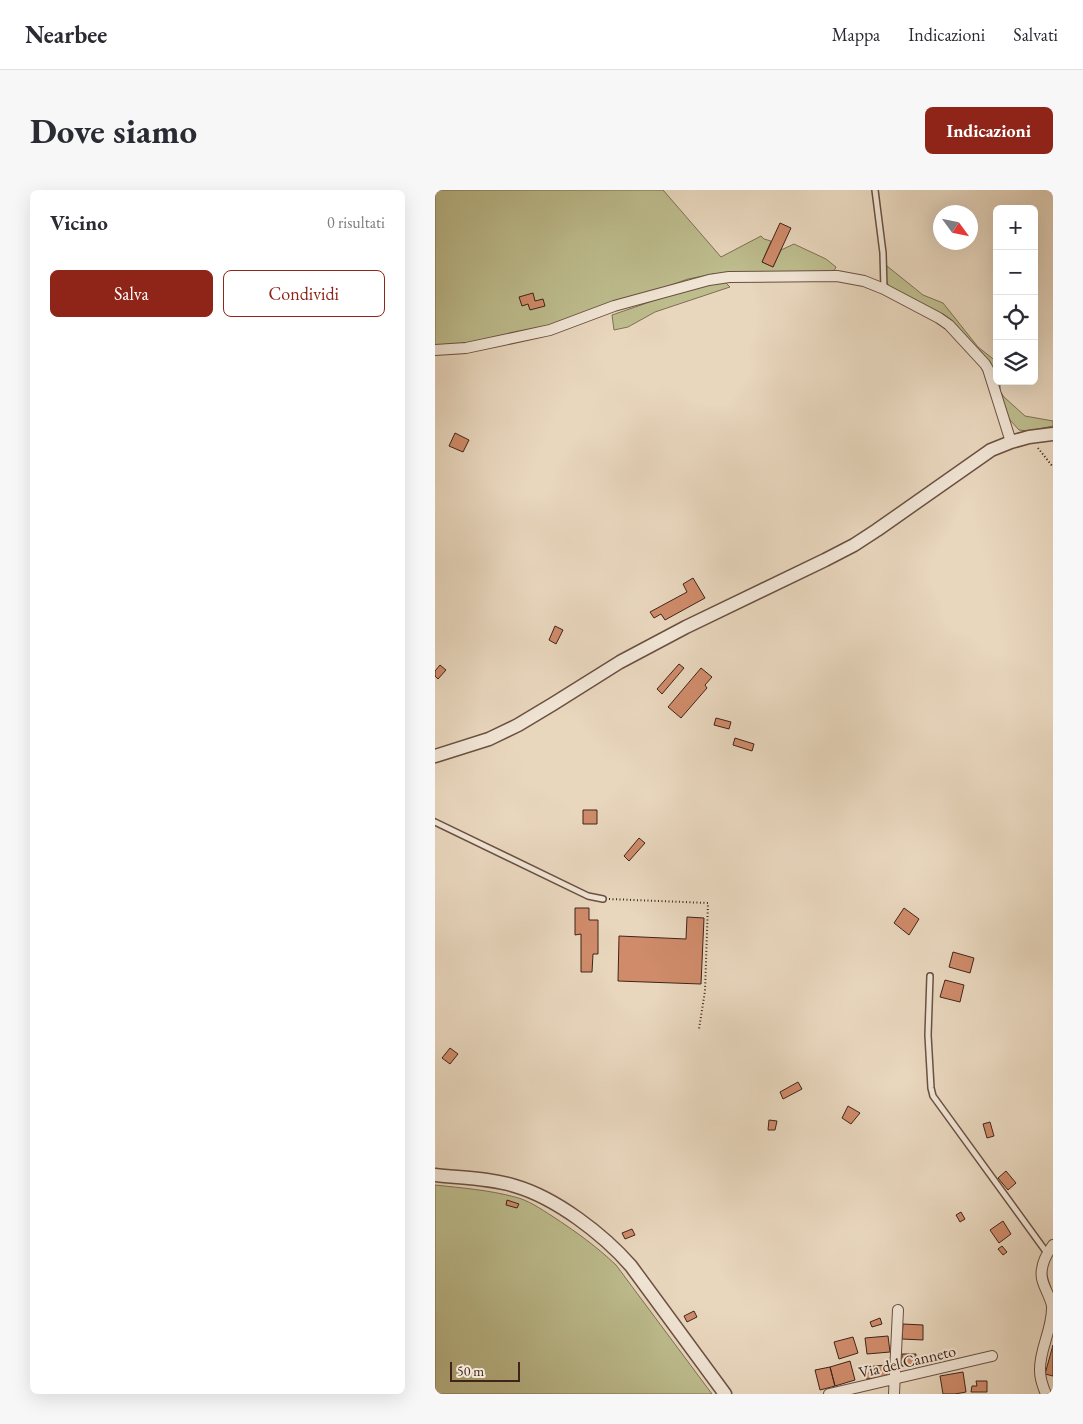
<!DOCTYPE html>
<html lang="it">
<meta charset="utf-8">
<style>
:root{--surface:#fff;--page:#f7f7f7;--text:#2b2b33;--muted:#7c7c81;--line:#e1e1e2;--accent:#8f2418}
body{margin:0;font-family:"EB Garamond",serif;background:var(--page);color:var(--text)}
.controls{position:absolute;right:15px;top:15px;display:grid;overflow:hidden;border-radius:8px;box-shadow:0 5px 20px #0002}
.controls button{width:45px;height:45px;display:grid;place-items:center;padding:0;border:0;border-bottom:1px solid var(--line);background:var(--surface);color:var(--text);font:25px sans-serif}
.compass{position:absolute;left:498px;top:15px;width:45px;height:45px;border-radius:50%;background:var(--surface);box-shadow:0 5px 20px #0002;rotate:123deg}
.scale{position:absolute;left:15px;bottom:12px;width:70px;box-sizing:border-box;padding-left:5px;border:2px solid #412419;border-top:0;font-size:14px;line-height:18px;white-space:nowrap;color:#412419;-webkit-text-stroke:4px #f0e4d4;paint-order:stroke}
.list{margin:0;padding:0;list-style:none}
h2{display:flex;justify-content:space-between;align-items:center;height:65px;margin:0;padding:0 20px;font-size:21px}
h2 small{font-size:16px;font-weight:400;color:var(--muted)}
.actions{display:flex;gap:10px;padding:15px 20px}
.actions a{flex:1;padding:11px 0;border:1px solid var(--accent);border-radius:8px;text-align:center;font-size:18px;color:var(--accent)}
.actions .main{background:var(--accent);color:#fff}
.icon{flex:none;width:28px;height:28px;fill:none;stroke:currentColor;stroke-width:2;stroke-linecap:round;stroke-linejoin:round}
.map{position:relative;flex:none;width:618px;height:1204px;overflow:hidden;border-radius:8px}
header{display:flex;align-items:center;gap:30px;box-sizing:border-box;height:70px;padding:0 25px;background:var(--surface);border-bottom:1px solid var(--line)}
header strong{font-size:24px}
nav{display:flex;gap:28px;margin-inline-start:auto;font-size:18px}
.intro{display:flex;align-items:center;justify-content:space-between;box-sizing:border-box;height:120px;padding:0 30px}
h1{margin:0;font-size:35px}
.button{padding:12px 22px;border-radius:8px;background:var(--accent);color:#fff;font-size:18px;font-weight:700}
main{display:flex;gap:30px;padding:0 30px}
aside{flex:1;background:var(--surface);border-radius:8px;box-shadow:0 5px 20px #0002}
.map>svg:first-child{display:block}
.green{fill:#bdbc8d;stroke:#7f7053}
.building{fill:#cf8b6a;stroke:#412419}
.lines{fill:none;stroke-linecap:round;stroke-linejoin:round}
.service-casing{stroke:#6b5042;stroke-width:8}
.minor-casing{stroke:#6b5042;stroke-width:12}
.tertiary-casing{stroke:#6b5042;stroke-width:15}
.path{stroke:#412419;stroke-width:2;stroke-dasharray:1 2.5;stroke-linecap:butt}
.service{stroke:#f0e4d4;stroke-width:5}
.minor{stroke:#f0e4d4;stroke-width:10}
.tertiary{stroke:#f0e4d4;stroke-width:12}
.labels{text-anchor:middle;stroke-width:4;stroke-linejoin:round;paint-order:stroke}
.street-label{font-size:16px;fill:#412419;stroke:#f0e4d4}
</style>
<header>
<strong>Nearbee</strong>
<nav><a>Mappa</a><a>Indicazioni</a><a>Salvati</a></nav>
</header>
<div class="intro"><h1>Dove siamo</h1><a class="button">Indicazioni</a></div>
<main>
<aside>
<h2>Vicino<small>0 risultati</small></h2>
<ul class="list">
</ul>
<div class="actions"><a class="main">Salva</a><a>Condividi</a></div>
</aside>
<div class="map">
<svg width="618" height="1204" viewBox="0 0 618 1204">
<rect width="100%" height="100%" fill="#e8d6bd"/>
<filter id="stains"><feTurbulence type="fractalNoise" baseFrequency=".004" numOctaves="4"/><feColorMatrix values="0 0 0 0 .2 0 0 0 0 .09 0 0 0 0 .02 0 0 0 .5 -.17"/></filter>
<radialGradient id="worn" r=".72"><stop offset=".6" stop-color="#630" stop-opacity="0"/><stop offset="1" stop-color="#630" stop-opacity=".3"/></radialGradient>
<path class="green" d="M0,0H228L286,67L326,46L329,49L336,51L327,72L338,77L346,60L359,54L391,69L401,77L399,81L278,84L253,89L119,136L29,156L0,157Z
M452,76L488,105L508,113L543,157L562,172V191H565V201L569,207L590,226L618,231V236L593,241L584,240L575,230L563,208L554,174L512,127L458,100C449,91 450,88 452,76Z
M289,91L295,97L220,122L193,137L179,140L177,125L235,105Z
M0,995C27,998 54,1000 80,1007C93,1010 106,1019 117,1026C140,1041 161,1056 181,1075L277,1204H0Z"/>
<path class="building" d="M345,33L356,38L338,77L327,72Z
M98,103L100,111L108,109L110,116L95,120L93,114L87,116L84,107Z
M20,243L34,250L28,262L14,256Z
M258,388L270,408L230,430L226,424L219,428L215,422L252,402L248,394Z
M120,436L128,440L121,454L114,450Z
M244,474L249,478L227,504L222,499Z
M5,475L11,480L3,489L0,486V481Z
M266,478L277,487L270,495L272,498L246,528L233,517Z
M281,528L296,532L294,539L279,535Z
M300,548L319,554L317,561L298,555Z
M148,620H162V634H148Z
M204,648L210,653L194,671L189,666Z
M140,718H154V730H163V764H158L157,782H146V744L140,745Z
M469,718L484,729L474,745L459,733Z
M252,727L269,728L266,794L183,791L184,746L251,749Z
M518,762L539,768L535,783L514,777Z
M510,790L529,795L525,812L505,807Z
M15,858L23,864L15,874L7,868Z
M363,892L367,899L348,909L345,902Z
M413,916L425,923L416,934L407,928Z
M334,930L342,931L340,940H333Z
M555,932L559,946L552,948L548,934Z
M571,981L581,993L573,1000L563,988Z
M72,1010L84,1014L82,1018L71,1015Z
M526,1022L530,1029L525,1032L521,1025Z
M568,1031L576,1044L564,1053L555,1040Z
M197,1039L200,1045L190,1049L187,1043Z
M567,1056L572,1062L568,1065L563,1059Z
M259,1121L262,1127L252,1132L249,1126Z
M445,1128L447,1134L437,1137L435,1132Z
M468,1134L488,1135V1150L467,1149Z
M453,1146L455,1162L432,1164L430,1148Z
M418,1147L423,1163L404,1169L399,1152Z
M618,1155V1186L610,1184Z
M467,1164H481L480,1176H467Z
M415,1171L420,1190L400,1196L395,1177Z
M451,1175L452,1187L431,1189L430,1177Z
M395,1177L400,1196L385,1200L380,1180Z
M528,1182L531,1202L520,1204H508L505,1186Z
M541,1191H552V1202H536L537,1196H542Z"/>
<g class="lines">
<g class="service-casing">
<path id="service" d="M440,0L448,63L449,99
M0,632L153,706L168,709
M495,786L493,845L496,898L498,906L612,1063"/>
</g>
<g class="minor-casing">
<path id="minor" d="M0,160L31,158L115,140L179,116L274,90L294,87L402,86L429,91L449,99L504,128L514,135L550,174L553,179L576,252
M394,1204L557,1166
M459,1204L463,1120
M611,1204C608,1197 605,1189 605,1181C604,1159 618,1139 617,1116C615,1104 604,1092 607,1079C608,1070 613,1062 618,1055"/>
</g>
<g class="tertiary-casing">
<path id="tertiary" d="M0,566L54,549L83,535L118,514L185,472L251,437L390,370L419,355L442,340L556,260L576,252L594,247L618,244
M0,985C26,988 55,988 80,996C121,1008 168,1044 196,1076L290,1204"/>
</g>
<path class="path" d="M603,258L618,277
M174,709L273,713L270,801L264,839"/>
<use href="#service" class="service"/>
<use href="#minor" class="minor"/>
<use href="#tertiary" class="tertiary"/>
</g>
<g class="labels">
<g class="street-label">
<text transform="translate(472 1171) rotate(-13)" y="6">Via del Canneto</text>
</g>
</g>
<rect width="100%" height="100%" filter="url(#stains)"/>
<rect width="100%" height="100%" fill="url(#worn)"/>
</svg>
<div class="controls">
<button>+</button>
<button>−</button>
<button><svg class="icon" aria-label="locate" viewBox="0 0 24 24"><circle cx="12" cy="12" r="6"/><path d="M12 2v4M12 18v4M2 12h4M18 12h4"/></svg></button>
<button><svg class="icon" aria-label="layers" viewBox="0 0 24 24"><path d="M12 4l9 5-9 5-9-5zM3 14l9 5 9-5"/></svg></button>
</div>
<svg class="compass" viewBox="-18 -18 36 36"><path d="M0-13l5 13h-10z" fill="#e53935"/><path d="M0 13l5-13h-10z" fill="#7c7c81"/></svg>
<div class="scale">50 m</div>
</div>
</main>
